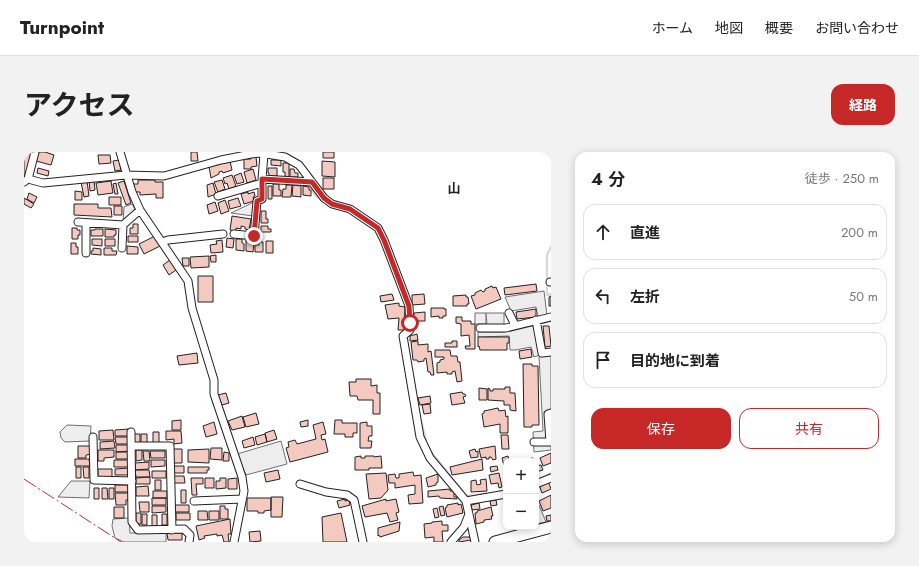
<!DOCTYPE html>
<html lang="ja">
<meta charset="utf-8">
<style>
:root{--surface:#fff;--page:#f2f2f2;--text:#222;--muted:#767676;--line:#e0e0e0;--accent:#c62828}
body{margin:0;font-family:Jost,"Noto Sans JP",sans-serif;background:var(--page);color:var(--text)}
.controls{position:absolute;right:12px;bottom:12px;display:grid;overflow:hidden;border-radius:8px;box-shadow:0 2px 10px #0003}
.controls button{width:36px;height:36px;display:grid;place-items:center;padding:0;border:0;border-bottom:1px solid var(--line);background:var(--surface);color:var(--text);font:20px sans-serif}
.stop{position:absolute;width:12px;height:12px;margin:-9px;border:3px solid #c62828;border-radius:50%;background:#fff}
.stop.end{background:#c62828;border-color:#fff;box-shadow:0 1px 4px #0008}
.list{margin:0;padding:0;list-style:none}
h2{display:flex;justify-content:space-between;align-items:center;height:52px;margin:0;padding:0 16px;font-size:17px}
h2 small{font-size:13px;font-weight:400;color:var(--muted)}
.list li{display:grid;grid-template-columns:26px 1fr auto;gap:12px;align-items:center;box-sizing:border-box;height:56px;margin:0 8px 8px;padding:0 8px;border:1px solid var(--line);border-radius:12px}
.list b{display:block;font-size:15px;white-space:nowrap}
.list em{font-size:13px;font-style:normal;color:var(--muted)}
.actions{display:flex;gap:8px;padding:12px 16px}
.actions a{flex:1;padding:9px 0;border:1px solid var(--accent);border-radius:12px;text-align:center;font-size:14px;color:var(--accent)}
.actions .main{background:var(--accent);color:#fff}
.icon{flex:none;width:22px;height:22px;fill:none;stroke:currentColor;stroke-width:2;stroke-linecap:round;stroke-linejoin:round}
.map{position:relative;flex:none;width:527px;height:390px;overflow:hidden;border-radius:12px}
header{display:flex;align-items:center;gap:24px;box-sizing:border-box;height:56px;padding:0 20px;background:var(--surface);border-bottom:1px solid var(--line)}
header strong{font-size:19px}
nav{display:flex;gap:22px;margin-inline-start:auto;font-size:14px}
.intro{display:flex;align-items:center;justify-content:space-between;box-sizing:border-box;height:96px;padding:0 24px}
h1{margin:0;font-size:28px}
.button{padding:10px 18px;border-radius:12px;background:var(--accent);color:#fff;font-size:14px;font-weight:700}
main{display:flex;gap:24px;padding:0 24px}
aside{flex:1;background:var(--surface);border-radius:12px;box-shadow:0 2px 10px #0003}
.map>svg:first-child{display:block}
.green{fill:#eee;stroke:#6f6f6f}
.parking{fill:#ededed;stroke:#6f6f6f}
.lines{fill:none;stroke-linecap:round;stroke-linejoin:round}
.stream{stroke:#d9d9d9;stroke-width:2.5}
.building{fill:#f3c9c0;stroke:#222}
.street-casing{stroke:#222;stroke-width:9}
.primary-casing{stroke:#222;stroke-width:13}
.street{stroke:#fff;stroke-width:7}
.primary{stroke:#fff;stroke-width:11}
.power{stroke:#c62828;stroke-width:1;stroke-dasharray:14 3 2 3;stroke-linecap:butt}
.route{stroke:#c62828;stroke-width:5}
.labels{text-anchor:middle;stroke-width:3;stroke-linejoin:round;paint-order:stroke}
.quarter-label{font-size:13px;font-weight:bold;fill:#222;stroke:#fff}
</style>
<header>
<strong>Turnpoint</strong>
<nav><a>ホーム</a><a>地図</a><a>概要</a><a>お問い合わせ</a></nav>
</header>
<div class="intro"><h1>アクセス</h1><a class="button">経路</a></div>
<main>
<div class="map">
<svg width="527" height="390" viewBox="0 0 527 390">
<rect width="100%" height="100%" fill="#fff"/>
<path class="green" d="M230,50L229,64L207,61Z
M108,52L111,57L99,70L100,55Z
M451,161H462V172H451Z
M43,273L67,274L66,289L41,290L37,286L36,280Z"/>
<path class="parking" d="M520,139L523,164L514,165L512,155L487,159L481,145Z
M462,161H480V173H463Z
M512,172L516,203L510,205L507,195L492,198H486L485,184L454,185V180H480Z
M527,203V298L510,300L509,280L519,279L515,205Z
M257,289L263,312L222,323L213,302Z
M47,329H66L65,346L34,345Z
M512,346L522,370L512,372Z
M105,366L106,381H142V390H100L91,386L88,374L89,367Z"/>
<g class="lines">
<path class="stream" d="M285,31L291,43L302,51
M527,95L523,103V143L527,142
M397,269L402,289
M405,297L438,339
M520,326L527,321
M441,343L442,344L467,341"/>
</g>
<path class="building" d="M0,0H10L2,24H0Z
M15,0H21L30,3L27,13L12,9Z
M167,0H173L174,9H167Z
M299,0H310V6H299Z
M74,3H86L87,11L75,12Z
M227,5H232L233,14L227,15V17H220V7H227Z
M95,8L97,18L91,19L89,9Z
M247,8H257V14L247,13Z
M206,9L208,18L199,21L198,19L195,20V22L187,26L185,15Z
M298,9L311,10V25L298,24Z
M259,11H265V25L261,24V20H259Z
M14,16L25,19L24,24L13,21Z
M244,16H253V24H245V21H244Z
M229,17L232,28L223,31L220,20Z
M266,17H270L271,21H274V25H266Z
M217,21L220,30L213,32L210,24Z
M208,23L212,34L205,37L203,31L201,32L199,26Z
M299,26H310V37H299Z
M65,28H70L71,38L66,39Z
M114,28H131V30H139V46H132V42L116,43V40H111L108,32H114Z
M198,28L201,37L194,40L190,30Z
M63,29L65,44L60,45L57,30Z
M87,29L89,41L74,43L72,31Z
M100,29L107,51L102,53L94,31Z
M92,31L94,42H91L89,32Z
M189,31L192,42L184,45L183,33Z
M249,32H255V38H257V44H249Z
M262,33H268L267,45H258L259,37H262Z
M269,33L277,34V45L268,44Z
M244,34H248V47H244Z
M279,34L285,35V38H287V44L279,43Z
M51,39L58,40V48H51Z
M224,40V42L230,40L231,44L229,45L230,49L220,52L217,42Z
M5,41L13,45L10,51L3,47Z
M85,45H97V53H85Z
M0,46L10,52L7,56L0,52Z
M214,46L217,54L206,57L204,49Z
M201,48L205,59L197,62L194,51Z
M191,50L194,59L185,62L183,53Z
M50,52H74V56H87L88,65L50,63Z
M90,54H98V63H90Z
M237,59H242V67H244V71H237Z
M208,64L227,67L225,78L221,77V75L217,74V77L212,76V79L206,78Z
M109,72H114V82H106V76H109Z
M237,74H244V77H247V80H237Z
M48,76H53V78H56V83H54V87H48Z
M71,77H79V84H67V78H71Z
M81,77L92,78V83H90V85H81Z
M104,84H114V90H104Z
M131,84L136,94L120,102L115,92Z
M203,86L210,87L209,96L202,95Z
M68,87H78V94L68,93Z
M81,87H91V94H81Z
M212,87H218V91L220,92V99L212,98Z
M198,88L199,100L187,101L186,93L193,92L192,89Z
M222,88L227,89V91H230L229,100L222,99Z
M242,89H249V101H242Z
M235,90H239V100H231V93H235Z
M47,91H52V95H54V102H47Z
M103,94L114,95V102H103Z
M69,96L77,97V103L67,102V99H69Z
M80,96H88V99H93L92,103H80Z
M192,103V110H187L186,104Z
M185,104V115L167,116L166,105Z
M158,106H165V114H159Z
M146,108L152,118L145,123L139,113Z
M174,124H189V150H174Z
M512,132L513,139L481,143L480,136Z
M468,134L469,136L472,135L477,147L452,157L447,144L451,143V141L457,138L459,140L461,139V137Z
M368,142L370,148L357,150L356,144Z
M400,142L401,152L388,153V143Z
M442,143V145H444L445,152H443V154H429V144Z
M527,144V154H525V145Z
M375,151V154L381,155L380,178H374L375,166L364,167L361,153Z
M407,156H420V157H422V164H419V166H415V164L407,165Z
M512,157V165L493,167L492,160Z
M401,160V169H390V161Z
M432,165H438V169H447V172H451V197H442L441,194H446L445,183L437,184V172L432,171Z
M519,174H525L527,194L521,195Z
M393,182L394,188L386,189V184Z
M454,185H485V191H483V198H456L455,194L454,195Z
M394,189V193L404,192V200L407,199L410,223H407L406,220H404L402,206L400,207V209L394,210L393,208H389L387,190Z
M428,189H433V195H421V191H428Z
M507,197L508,205L496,207L495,199Z
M411,198H426L427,204H433L434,210H436L438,229L433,230L431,219L428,220V222H423V220L413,221V211L416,210V208L420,207V205H411Z
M173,201L174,211L155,213L153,204Z
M499,212H508V214H514L515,273H508V275H500Z
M332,227H347V234L353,233V241H356V262H349V248H334L333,244H326L325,230H332Z
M481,235H486V241H491L492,259L486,258V253H480V249L464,248V236L466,237V239H469V237H481Z
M455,236L463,237V248H455Z
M438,240L439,242H441L442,244L439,245L441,251L428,253L426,242Z
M202,241L205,251L198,253L194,243Z
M406,244L407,251L396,253L394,246Z
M406,252L407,261L400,262L398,253Z
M474,256L475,259L481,258L482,265L484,264V281H476V272L460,275L458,262L460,261V259Z
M232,261L235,272L222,275L219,265Z
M218,264L221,275L208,278L204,269Z
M157,268V278H148V269Z
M284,268V274L277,275L276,270Z
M311,268H318V271H333V281H329V285H321V282H310Z
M190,270L193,282L182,285L179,274Z
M299,270L302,282L297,283L298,288L301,287L304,300L266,310L262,296L265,295L264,290L271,288L273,292L292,287L289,273Z
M343,270V274H348V284H345L344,289H348L347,296H336V271Z
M105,277V284H91V278Z
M89,278L90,288H75V279Z
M250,278L253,287L243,290L241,281Z
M142,279H157L158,291L150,292V287L142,288Z
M129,280H135V291H129Z
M110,282H116V292H110Z
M117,282H123V292H117Z
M241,282L243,290L233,293L231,285Z
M477,283H484L485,297H478Z
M91,285H106V292H92Z
M229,285L231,293L220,296L218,289Z
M90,289L91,296L76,297V290Z
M92,293H106V299L92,300Z
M54,294H68V302L62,303V306H54Z
M471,294L472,307L469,308L467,305H465V307H462V305L457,306L455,297Z
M187,296H198V308L186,307Z
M149,297H158V311H149Z
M185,297V311L164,310V298Z
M451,297L452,300L454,299V305L447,306L445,299Z
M74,298H90V305L80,306V309H74Z
M112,298H118V308L112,309Z
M119,299H125L126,309H120Z
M126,299H141V306H127Z
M92,300H106V307H92Z
M200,300L205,301V309H199Z
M527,301V311L519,314L516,306Z
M337,304V306H341V304H350V305L357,304L358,316H345V318H331V305Z
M484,304L485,309H482V322L478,306Z
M509,306V309H502V307Z
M51,307H65L66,314H51Z
M458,307L459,318L428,323L426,315Z
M90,308H104L105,315H90Z
M127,308H141V314L127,315Z
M125,310V317L111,318V311Z
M517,313L519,318L512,320V314Z
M149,314H160V321H149Z
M473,314L474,318L467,320L466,315Z
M52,315H57V326H52Z
M59,315H65V326H60Z
M164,315H185V318H183V321H164Z
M105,316V323H91V317Z
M74,317H88V326L74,327Z
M111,318H125L126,325H112Z
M254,318L256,327L242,330L240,321Z
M128,319H142V326H128Z
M389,320L390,324L397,323L399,351L385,352L384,343L391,342V333L371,336V331H365L364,323L371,322L372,326H375V322Z
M362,321L364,338L357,346L345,347L342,322Z
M475,321L478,335L475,336L474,331L467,332L465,323Z
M414,322V330L412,331V333L404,335L402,326Z
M149,324H160L161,331H149Z
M126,325V332H112V326Z
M167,326H179V332H172L173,343H168Z
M181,326H190V336H181Z
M196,326H202V336L192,337V329H196Z
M213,326V337H204V327Z
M462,327L463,339L447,340V329L452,328L453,333L457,332L456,328Z
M131,328H137V338H131Z
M524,329L527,337L518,341L515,333Z
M91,333H105V340H91Z
M124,334L125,344H112V335Z
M70,336H75V347H70Z
M78,336H83L84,347H78Z
M85,336H90V347H85Z
M426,337V339H430V345H433V347L416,346L415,344L404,345V339Z
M157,338H162V351H157Z
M129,339H143V346H129Z
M91,341H105L106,348H102V353H92Z
M527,343V356L519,359L515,349Z
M247,345H259L258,365H247Z
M128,346H142V353H128Z
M223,346H247V358L240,359V361H234V359H223Z
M321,347V349L325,348L326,353L315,356L313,349Z
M362,347V349L372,347L375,360L372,361L374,368L366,370L363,361L341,365L338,354Z
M472,348L473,353L467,354L466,349Z
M115,350H125V360H116Z
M434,351V353L437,352L439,361L423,365L421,356L423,355V353Z
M455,351L456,357L448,358L447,353Z
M151,353H165V360H151Z
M128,354H142V360L128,361Z
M196,354H201V357H204V367H196Z
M419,354L421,363L417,364L415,355Z
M90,355H100V366H90Z
M467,355L469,364H467L468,367L460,368V370L452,372L451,361H453V359Z
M413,356L415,365L411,366L409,357Z
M174,359H183L184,368H174Z
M185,359H195V368H185Z
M112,361H117V372H112Z
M152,361H166V368H152Z
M317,361L323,390H299L298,365Z
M118,362H123V373H118Z
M138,362H143V373H138Z
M128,363H133V374H128Z
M527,363V369H523L522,364Z
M206,367L207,382H204L205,390H200L198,383L193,384V382L180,384L181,386L175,388L172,374Z
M418,369V373H424V379H418L419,390H410V385L401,386L400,372L408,371V370Z
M376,370L375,379L356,385L355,383L354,384V376Z
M236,379L237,389L226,390L225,380Z
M143,381H158V388H144Z
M439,385H446L447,388L435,390V388Z"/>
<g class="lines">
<g class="street-casing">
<path id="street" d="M96,0L108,40L116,58L164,129L168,156L190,228V242L218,325L220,339L210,390
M4,27L19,31L102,23L140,24L197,8L227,2L236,1L261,5L275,13L300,46L308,52L326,57L354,76L360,88L385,154L386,178L379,184L396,285L406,306L442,349L451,390
M238,27L288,30
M0,30L4,27L11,0
M194,44L238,31
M54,70L99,73L116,58
M210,82L230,84L233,49L238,47V27L240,2
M138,90L144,88L199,82
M98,96L99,73
M62,101V71
M526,130H527
M485,161L491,173
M512,168L518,201L527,200
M456,176H482L527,165
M107,280L108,370L114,378L160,377L166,383L165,390
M69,285L70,328L108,329
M510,290H526L524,262L527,261
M108,294H146L148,378
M276,332L302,340L323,343L330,348L339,390
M512,332L527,326
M170,349L218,347
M442,349L482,342
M427,390L440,375L445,362"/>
</g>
<g class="primary-casing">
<path id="primary" d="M471,390L527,375"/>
</g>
<use href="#street" class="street"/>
<use href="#primary" class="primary"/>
<path class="power" d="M0,327L97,390"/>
</g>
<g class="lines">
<path class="route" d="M230,84L233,49L238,47V27L288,30L300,46L308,52L326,57L354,76L360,88L385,154L386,171"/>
</g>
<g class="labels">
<g class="quarter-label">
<text x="430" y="41">山</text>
</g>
</g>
</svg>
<div class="controls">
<button>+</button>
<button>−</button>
</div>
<div class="stop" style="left:386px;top:171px"></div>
<div class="stop end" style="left:230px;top:84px"></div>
</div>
<aside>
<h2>4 分<small>徒歩 · 250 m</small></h2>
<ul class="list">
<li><svg class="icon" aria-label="ahead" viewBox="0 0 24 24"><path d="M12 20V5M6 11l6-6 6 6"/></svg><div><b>直進</b></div><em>200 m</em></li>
<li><svg class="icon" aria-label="left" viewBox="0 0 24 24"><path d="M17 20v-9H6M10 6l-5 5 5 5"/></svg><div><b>左折</b></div><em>50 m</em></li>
<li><svg class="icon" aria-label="arrive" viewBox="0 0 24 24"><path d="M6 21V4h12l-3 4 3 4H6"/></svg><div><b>目的地に到着</b></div></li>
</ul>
<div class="actions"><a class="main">保存</a><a>共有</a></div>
</aside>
</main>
